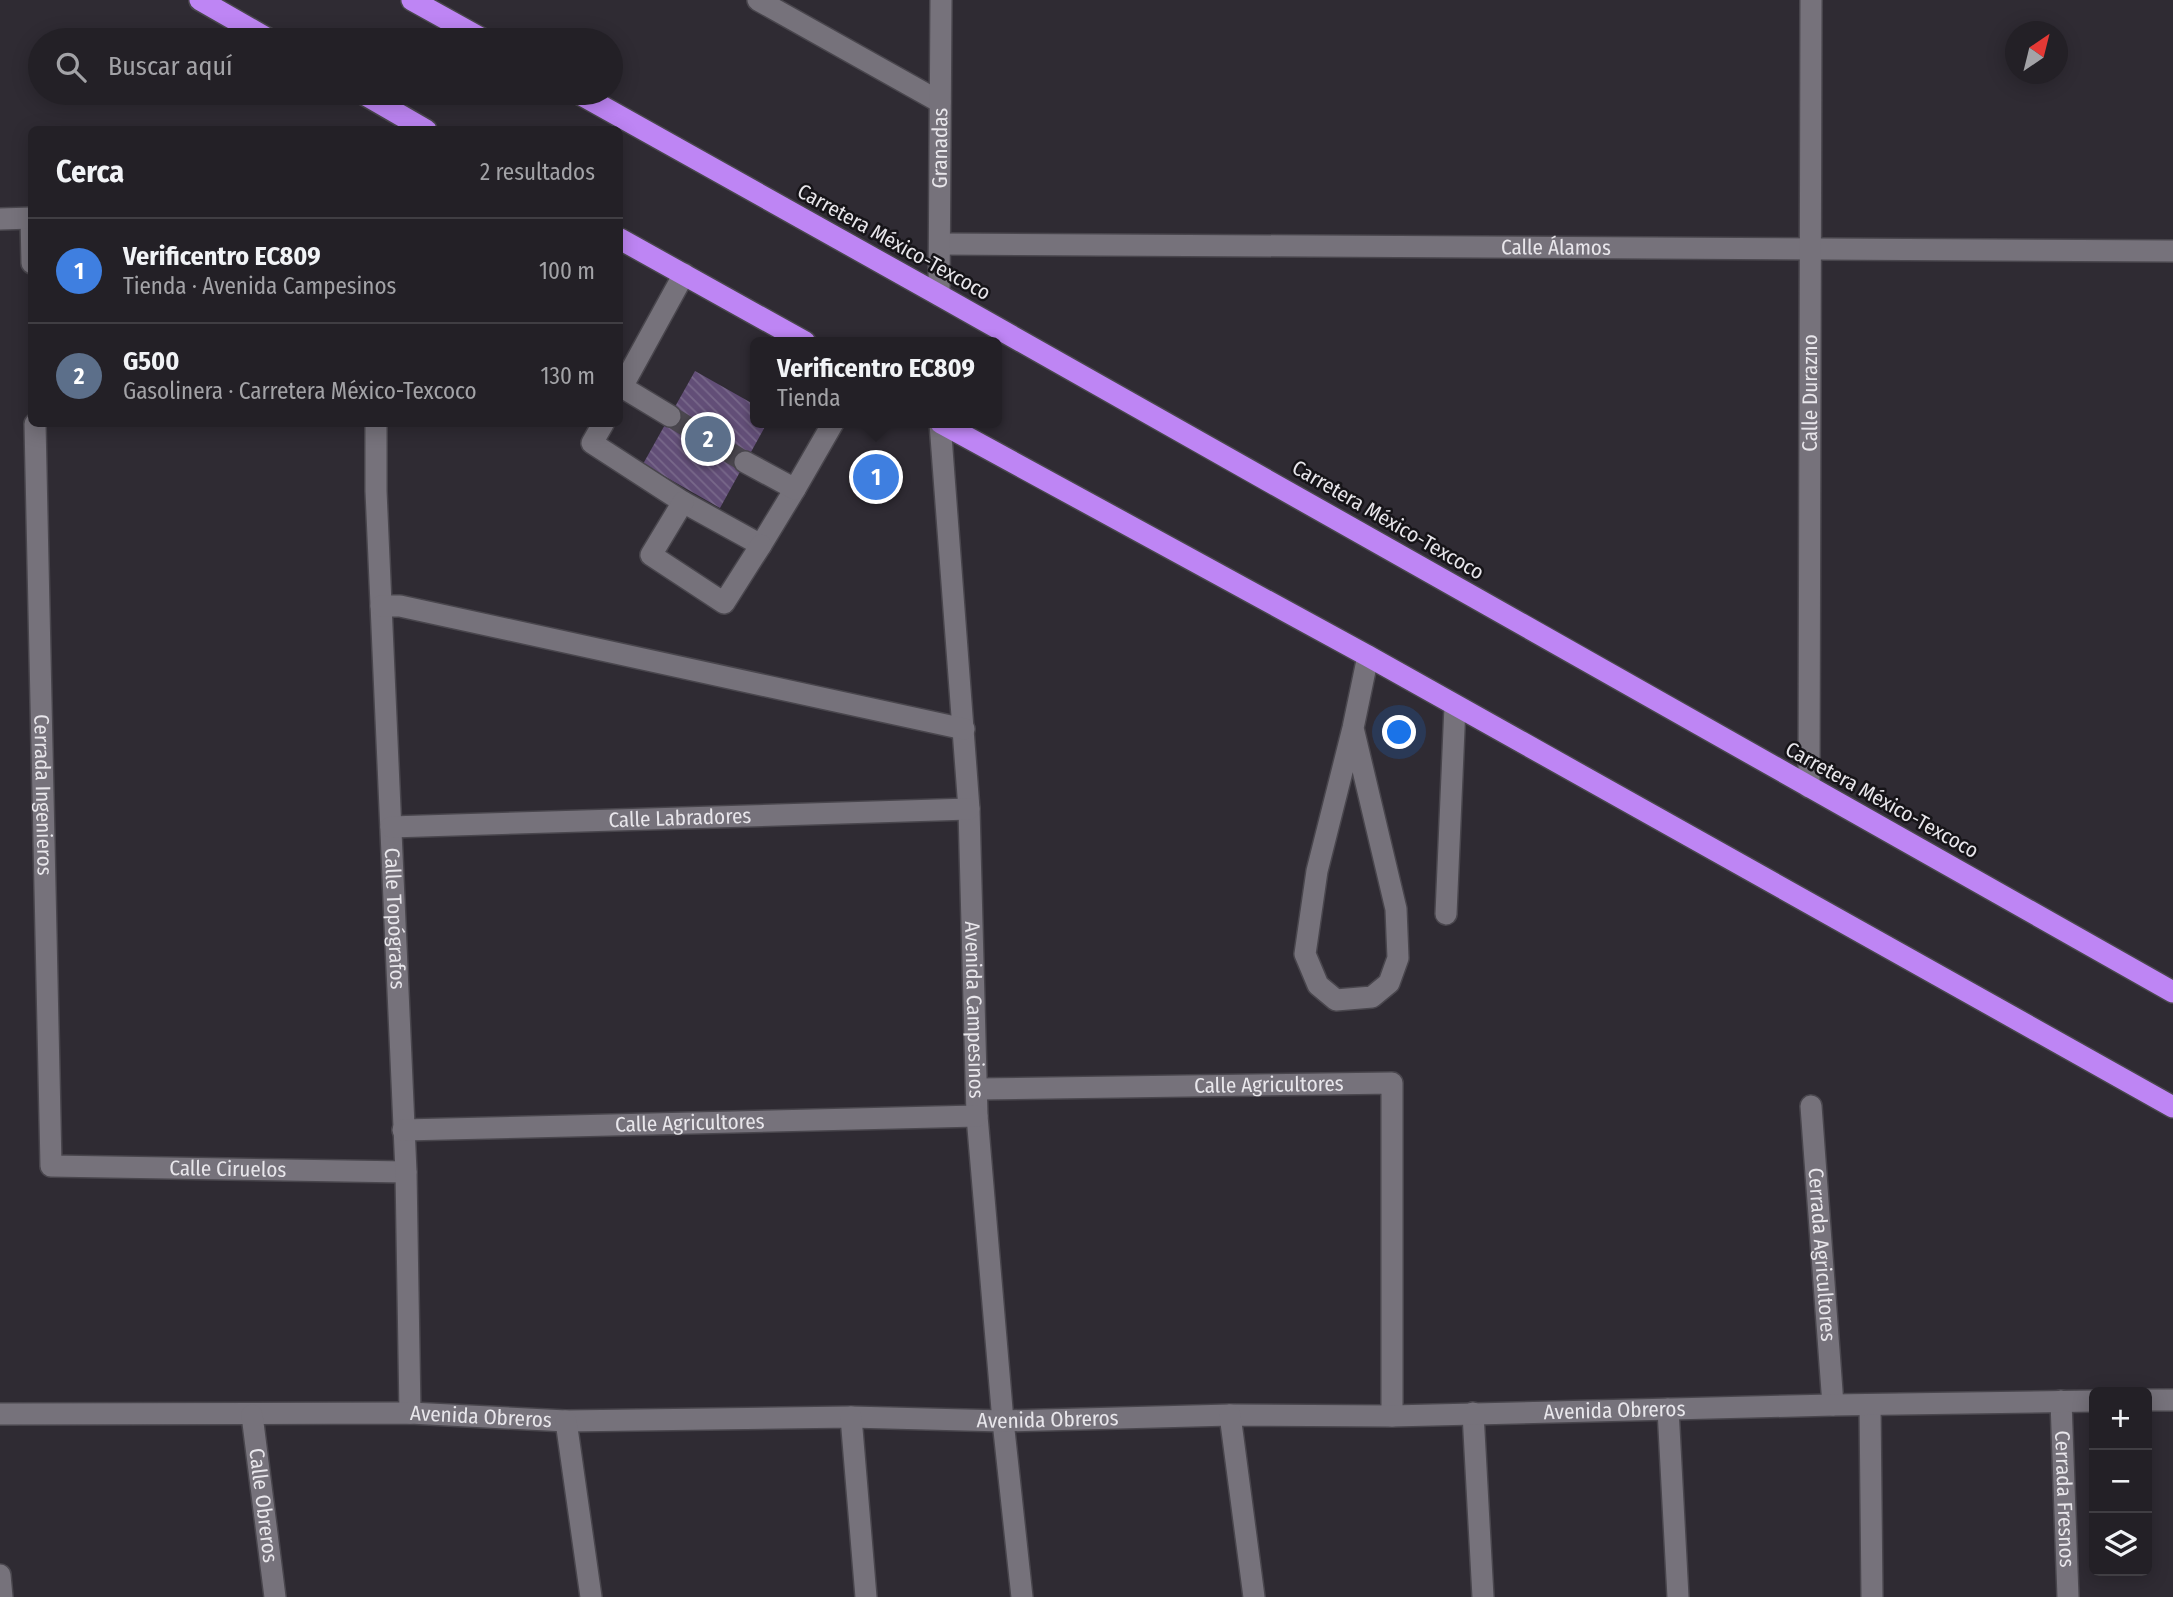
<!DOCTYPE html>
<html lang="es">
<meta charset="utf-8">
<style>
:root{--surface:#232026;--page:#2b282e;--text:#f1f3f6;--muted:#a3a3a7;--line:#403e43;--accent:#0b8043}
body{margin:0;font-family:"Fira Sans Condensed",sans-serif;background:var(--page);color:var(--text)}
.controls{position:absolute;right:21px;bottom:21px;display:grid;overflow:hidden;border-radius:10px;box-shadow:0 4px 18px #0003}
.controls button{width:63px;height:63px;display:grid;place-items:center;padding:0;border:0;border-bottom:2px solid var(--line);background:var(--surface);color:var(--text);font:35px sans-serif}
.compass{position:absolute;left:2005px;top:21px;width:63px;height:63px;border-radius:50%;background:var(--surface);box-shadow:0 4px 18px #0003;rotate:35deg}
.you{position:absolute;left:1400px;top:733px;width:24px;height:24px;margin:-18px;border:5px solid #fff;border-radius:50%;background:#1a73e8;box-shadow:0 0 0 10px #1a73e833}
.badge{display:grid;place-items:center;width:46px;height:46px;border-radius:50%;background:var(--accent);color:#fff;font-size:23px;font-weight:700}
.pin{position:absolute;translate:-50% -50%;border:4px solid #fff;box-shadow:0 2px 7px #0006}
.popup{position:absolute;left:750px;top:337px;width:252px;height:91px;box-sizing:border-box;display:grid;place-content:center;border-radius:10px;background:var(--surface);filter:drop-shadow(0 2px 5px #0005);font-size:23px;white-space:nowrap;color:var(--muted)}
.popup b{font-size:26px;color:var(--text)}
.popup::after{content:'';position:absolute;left:50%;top:100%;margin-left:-14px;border:14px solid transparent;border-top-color:var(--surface)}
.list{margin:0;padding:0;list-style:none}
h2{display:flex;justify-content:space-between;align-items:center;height:91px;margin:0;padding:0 28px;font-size:30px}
h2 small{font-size:23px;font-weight:400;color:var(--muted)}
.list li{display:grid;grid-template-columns:46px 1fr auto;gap:21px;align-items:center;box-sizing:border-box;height:105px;padding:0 28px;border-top:2px solid var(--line)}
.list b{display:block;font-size:26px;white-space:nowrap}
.list p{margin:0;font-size:23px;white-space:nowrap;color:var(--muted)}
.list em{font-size:23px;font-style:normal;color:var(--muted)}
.icon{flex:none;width:38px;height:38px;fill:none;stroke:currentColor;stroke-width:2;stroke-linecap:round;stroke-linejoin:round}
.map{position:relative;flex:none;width:2173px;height:1597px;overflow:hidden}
.search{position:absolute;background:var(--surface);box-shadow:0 4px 18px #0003;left:28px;top:28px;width:595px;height:77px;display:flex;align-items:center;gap:18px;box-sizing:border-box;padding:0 24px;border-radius:38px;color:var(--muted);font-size:26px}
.panel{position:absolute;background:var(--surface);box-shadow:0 4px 18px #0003;left:28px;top:126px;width:595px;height:301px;border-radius:10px}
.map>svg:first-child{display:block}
.building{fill:url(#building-back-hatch)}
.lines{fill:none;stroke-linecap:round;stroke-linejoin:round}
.minor-tunnel{stroke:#4b474f;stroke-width:21;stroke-dasharray:21 10;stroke-linecap:butt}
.minor-casing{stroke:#49464d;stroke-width:24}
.highway-casing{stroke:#49464d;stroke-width:24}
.minor{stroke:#76727b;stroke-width:21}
.highway{stroke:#be85f4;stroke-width:21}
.labels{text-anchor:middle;stroke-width:5;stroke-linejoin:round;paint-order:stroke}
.street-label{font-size:21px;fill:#e8e6eb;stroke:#161418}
</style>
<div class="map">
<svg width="2173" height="1597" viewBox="0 0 2173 1597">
<defs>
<pattern id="building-back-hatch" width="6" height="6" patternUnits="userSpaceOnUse" patternTransform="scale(1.75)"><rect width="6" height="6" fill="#624e77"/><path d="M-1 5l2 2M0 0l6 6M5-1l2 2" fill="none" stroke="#78688a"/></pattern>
</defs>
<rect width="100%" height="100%" fill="#2f2b33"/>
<path class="building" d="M695,371L755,405V423H767L720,508L643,464Z"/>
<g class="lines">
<path class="minor-tunnel" d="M670,416L745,462"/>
<g class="minor-casing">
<g id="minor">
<path d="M758,0L940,102"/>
<path d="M31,218L32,263"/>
<path d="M0,219L32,218"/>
<path id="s1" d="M940,244L2173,251"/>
<path id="s2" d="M939,295L941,0"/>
<path d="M670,416L622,387L684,274"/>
<path id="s3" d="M940,423L969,809L977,1116L1003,1421L1022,1597"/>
<path id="s4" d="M35,424L51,1166L406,1172"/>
<path id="s5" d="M376,424V491L406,1172L410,1413"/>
<path d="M603,424L592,443L683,502L761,545L795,489"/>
<path d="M745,462L795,489L833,423"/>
<path d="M683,502L651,555L724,603L761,545"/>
<path d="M381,606H400L964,729"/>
<path d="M1353,728L1396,909L1398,958L1389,983L1372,997L1336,1000L1318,985L1305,954L1317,871L1353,728L1368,656"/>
<path id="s6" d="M1809,787L1811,0"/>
<path id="s7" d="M391,827L969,809"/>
<path d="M1446,914L1455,706"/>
<path id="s8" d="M977,1089L1392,1083V1416"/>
<path id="s9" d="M1811,1106L1833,1405"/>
<path id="s10" d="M403,1130L977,1116"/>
<path d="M2147,1400H2173"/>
<path id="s11" d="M2061,1401L2068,1597"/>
<path d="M1870,1405L1872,1597"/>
<path d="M1668,1409L1678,1597"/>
<path d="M1473,1413L1483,1597"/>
<path id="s12" d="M0,1414L410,1413L566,1421L851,1417L1003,1421L1230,1415L1392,1416L1833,1405L2094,1401"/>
<path id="s13" d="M252,1415L275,1597"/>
<path d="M1230,1415L1254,1597"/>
<path d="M851,1417L866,1597"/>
<path d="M566,1421L591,1597"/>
<path d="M0,1575L2,1597"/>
</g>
</g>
<g class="highway-casing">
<path id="highway" d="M200,0L270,40
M412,0L484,40
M362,93L426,130
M578,93L939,295L2173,992
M620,239L805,342
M941,423L1368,656L2173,1107"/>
</g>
<use href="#minor" class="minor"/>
<use href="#highway" class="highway"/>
</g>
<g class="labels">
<g class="street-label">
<text dy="7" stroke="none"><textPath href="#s2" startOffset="147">Granadas</textPath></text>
<text transform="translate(894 242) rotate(29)" y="7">Carretera México-Texcoco</text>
<text dy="7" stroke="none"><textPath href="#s1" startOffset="616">Calle Álamos</textPath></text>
<text dy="7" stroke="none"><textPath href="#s6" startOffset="394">Calle Durazno</textPath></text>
<text transform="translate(1388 520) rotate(30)" y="7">Carretera México-Texcoco</text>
<text dy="7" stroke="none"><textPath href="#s4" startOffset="371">Cerrada Ingenieros</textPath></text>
<text transform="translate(1882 800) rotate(29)" y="7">Carretera México-Texcoco</text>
<text dy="7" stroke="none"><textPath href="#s7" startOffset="289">Calle Labradores</textPath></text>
<text dy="7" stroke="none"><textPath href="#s5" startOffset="495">Calle Topógrafos</textPath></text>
<text dy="7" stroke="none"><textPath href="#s3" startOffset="588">Avenida Campesinos</textPath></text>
<text dy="7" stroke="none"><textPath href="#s8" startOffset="292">Calle Agricultores</textPath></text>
<text dy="7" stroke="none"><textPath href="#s10" startOffset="287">Calle Agricultores</textPath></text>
<text dy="7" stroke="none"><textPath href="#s4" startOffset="919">Calle Ciruelos</textPath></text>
<text dy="7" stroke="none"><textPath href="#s9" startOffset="149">Cerrada Agricultores</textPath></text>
<text dy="7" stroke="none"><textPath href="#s12" startOffset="1615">Avenida Obreros</textPath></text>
<text dy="7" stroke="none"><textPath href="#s12" startOffset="481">Avenida Obreros</textPath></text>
<text dy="7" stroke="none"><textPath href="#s12" startOffset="1048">Avenida Obreros</textPath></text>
<text dy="7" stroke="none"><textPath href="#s11" startOffset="98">Cerrada Fresnos</textPath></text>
<text dy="7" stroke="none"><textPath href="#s13" startOffset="91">Calle Obreros</textPath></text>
</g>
</g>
</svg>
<div class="controls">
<button>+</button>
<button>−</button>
<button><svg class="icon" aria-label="layers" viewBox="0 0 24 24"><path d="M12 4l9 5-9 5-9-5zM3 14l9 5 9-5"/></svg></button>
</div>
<svg class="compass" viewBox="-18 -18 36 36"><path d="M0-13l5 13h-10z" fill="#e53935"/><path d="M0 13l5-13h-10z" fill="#a3a3a7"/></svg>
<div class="you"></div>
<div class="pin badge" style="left:876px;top:477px;background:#3f7fe0">1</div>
<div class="popup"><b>Verificentro EC809</b>Tienda</div>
<div class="pin badge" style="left:708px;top:439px;background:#5c6f8a">2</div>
<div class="search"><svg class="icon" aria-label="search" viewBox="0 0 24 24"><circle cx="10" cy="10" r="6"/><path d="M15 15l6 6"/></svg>Buscar aquí</div>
<section class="panel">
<h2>Cerca<small>2 resultados</small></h2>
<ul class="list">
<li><span class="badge" style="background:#3f7fe0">1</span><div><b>Verificentro EC809</b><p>Tienda · Avenida Campesinos</p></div><em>100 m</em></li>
<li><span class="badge" style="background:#5c6f8a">2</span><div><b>G500</b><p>Gasolinera · Carretera México-Texcoco</p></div><em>130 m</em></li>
</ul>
</section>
</div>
